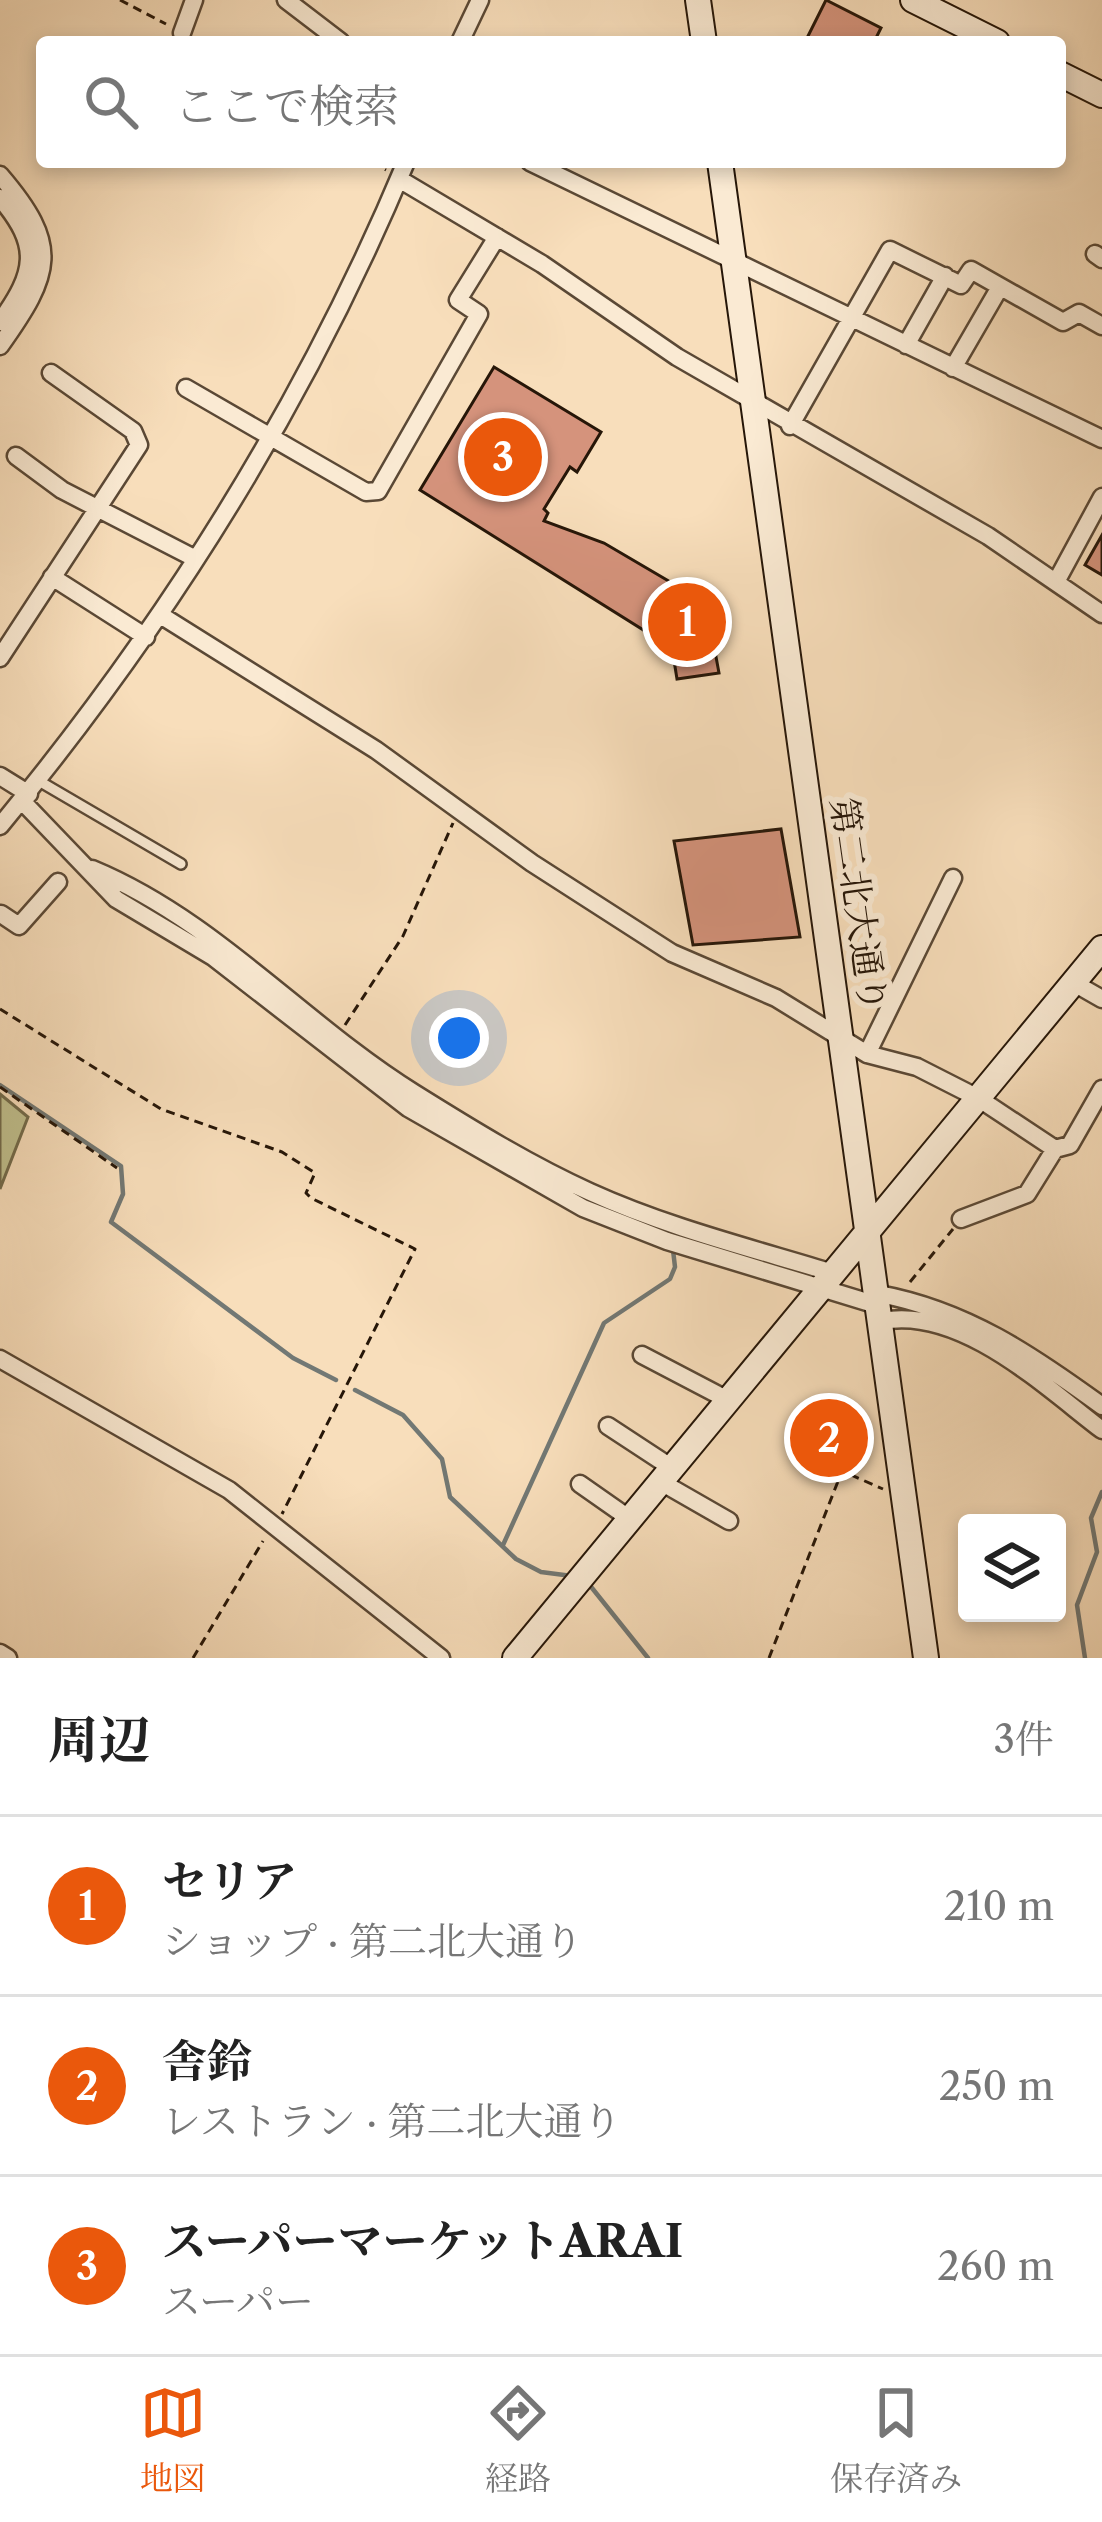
<!DOCTYPE html>
<html lang="ja">
<meta charset="utf-8">
<style>
:root{--surface:#fff;--page:#f2f2f2;--text:#222;--muted:#767676;--line:#e0e0e0;--accent:#ea580c}
body{margin:0;font-family:"Libre Caslon Text","Noto Serif JP",serif;background:var(--page);color:var(--text)}
.controls{position:absolute;right:36px;bottom:36px;display:grid;overflow:hidden;border-radius:12px;box-shadow:0 6px 18px #0003}
.controls button{width:108px;height:108px;display:grid;place-items:center;padding:0;border:0;border-bottom:3px solid var(--line);background:var(--surface);color:var(--text);font:60px sans-serif}
.you{position:absolute;left:459px;top:1038px;width:42px;height:42px;margin:-30px;border:9px solid #fff;border-radius:50%;background:#1a73e8;box-shadow:0 0 0 18px #1a73e833}
.badge{display:grid;place-items:center;width:78px;height:78px;border-radius:50%;background:var(--accent);color:#fff;font-size:39px;font-weight:700}
.pin{position:absolute;translate:-50% -50%;border:6px solid #fff;box-shadow:0 3px 12px #0006}
.list{margin:0;padding:0;list-style:none}
h2{display:flex;justify-content:space-between;align-items:center;height:156px;margin:0;padding:0 48px;font-size:51px}
h2 small{font-size:39px;font-weight:400;color:var(--muted)}
.list li{display:grid;grid-template-columns:78px 1fr auto;gap:36px;align-items:center;box-sizing:border-box;height:180px;padding:0 48px;border-top:3px solid var(--line)}
.list b{display:block;font-size:45px;white-space:nowrap}
.list p{margin:0;font-size:39px;white-space:nowrap;color:var(--muted)}
.list em{font-size:39px;font-style:normal;color:var(--muted)}
.icon{flex:none;width:66px;height:66px;fill:none;stroke:currentColor;stroke-width:2;stroke-linecap:round;stroke-linejoin:round}
.map{position:relative;flex:none;width:1102px;height:1658px;overflow:hidden}
.search{position:absolute;background:var(--surface);box-shadow:0 6px 18px #0003;left:36px;right:36px;top:36px;height:132px;display:flex;align-items:center;gap:30px;box-sizing:border-box;padding:0 42px;border-radius:12px;color:var(--muted);font-size:45px}
.sheet{height:696px;background:var(--surface)}
nav{display:flex;justify-content:space-around;align-items:center;box-sizing:border-box;height:168px;border-top:3px solid var(--line);background:var(--surface);font-size:33px;color:var(--muted)}
nav a{display:grid;justify-items:center;gap:6px}
nav .on{color:var(--accent)}
.map>svg:first-child{display:block}
.green{fill:#c0c08e;stroke:#736b4b;stroke-width:3}
.lines{fill:none;stroke-linecap:round;stroke-linejoin:round}
.stream{stroke:#727874;stroke-width:4.5}
.building{fill:#d5937c;stroke:#261608;stroke-width:3}
.lane-casing{stroke:#5a4835;stroke-width:14}
.street-casing{stroke:#5a4835;stroke-width:21}
.secondary-casing{stroke:#261608;stroke-width:28}
.path{stroke:#261608;stroke-width:3;stroke-dasharray:9 6;stroke-linecap:butt}
.lane{stroke:#faead3;stroke-width:9}
.street{stroke:#faead3;stroke-width:16}
.secondary{stroke:#faead3;stroke-width:24}
.labels{text-anchor:middle;stroke-width:12;stroke-linejoin:round;paint-order:stroke}
.street-label{font-size:36px;fill:#261608;stroke:#faead3}
</style>
<div class="map">
<svg width="1102" height="1658" viewBox="0 0 1102 1658">
<rect width="100%" height="100%" fill="#f8debb"/>
<filter id="stains"><feTurbulence type="fractalNoise" baseFrequency=".00167" numOctaves="4"/><feColorMatrix values="0 0 0 0 .2 0 0 0 0 .09 0 0 0 0 .02 0 0 0 .5 -.17"/></filter>
<radialGradient id="worn" r=".72"><stop offset=".6" stop-color="#630" stop-opacity="0"/><stop offset="1" stop-color="#630" stop-opacity=".3"/></radialGradient>
<path class="green" d="M0,1094L28,1117L0,1189Z"/>
<g class="lines">
<path class="stream" d="M142,903L188,933
M0,1085L121,1166L123,1194L111,1222L293,1358L336,1380
M641,1222L664,1231
M1063,1388L1082,1404
M355,1390L403,1415L442,1459L450,1497L516,1559L541,1572L572,1576
M503,1545L604,1323L670,1279L675,1267L673,1250
M588,1583L648,1658
M1085,1658L1077,1605L1097,1552L1091,1518L1102,1492"/>
</g>
<path class="building" d="M826,0L881,28L874,42H805Z
M494,367L601,432L577,472L570,467L544,509L548,513L544,521L604,543L706,603L719,673L677,679L672,648L420,490Z
M1102,535V575L1085,565Z
M781,829L800,937L693,945L674,841Z
M837,1417L840,1454L821,1456L816,1421Z"/>
<g class="lines">
<g class="lane-casing">
<path id="lane" d="M39,781L181,864"/>
</g>
<g class="street-casing">
<path id="street" d="M286,0L341,42
M182,33L194,0
M460,42L480,0
M530,162L1102,439
M0,175C61,246 52,273 0,346
M399,179L542,264L677,357L988,536L1102,614
M0,198C41,246 36,272 0,322
M1095,254L1102,259
M906,345L945,276
M953,368L1000,287
M186,388L366,492L378,491L479,314L458,300L497,237
M790,426L890,250L961,285L971,270L1063,322L1079,313L1102,326
M16,456L62,490L196,559
M52,577L146,637
M1056,582L1102,497
M162,616L376,750L532,863L672,953L776,998L867,1054L917,1067L978,1098L1055,1149
M0,658L139,445L133,431L51,373
M0,776L29,794
M22,801L116,899L213,957L408,1108L583,1208L667,1241L880,1306
M0,826C167,624 305,404 406,162
M92,869C215,920 303,1024 414,1093C470,1128 530,1165 590,1192C667,1227 751,1248 833,1273
M1,914L19,926L58,882
M1074,983L1102,999
M867,1054L953,878
M961,1219L1027,1194L1055,1149L1070,1145L1102,1089
M879,1294C966,1310 1032,1355 1102,1406
M882,1321C961,1306 1044,1386 1102,1430
M642,1355L728,1400
M0,1359L229,1490L441,1658
M608,1426L672,1468
M661,1482L729,1521
M580,1484L630,1519
M0,1653L8,1658"/>
</g>
<g class="secondary-casing">
<path id="secondary" d="M698,0L704,42
M913,0L997,42
M1060,74L1102,95
M720,162L926,1658
M515,1658L1102,948"/>
</g>
<path class="path" d="M120,0L166,24
M372,162L386,170
M0,1009L161,1109L282,1152L315,1173L306,1193L311,1198L415,1249L282,1514
M345,1025L403,936L453,823
M0,1087L117,1168
M910,1282L953,1229
M193,1658L263,1541
M769,1658L842,1471L883,1489"/>
<use href="#lane" class="lane"/>
<use href="#street" class="street"/>
<use href="#secondary" class="secondary"/>
</g>
<g class="labels">
<g class="street-label">
<text transform="translate(859 905) rotate(82)" y="13">第二北大通り</text>
</g>
</g>
<rect width="100%" height="100%" filter="url(#stains)"/>
<rect width="100%" height="100%" fill="url(#worn)"/>
</svg>
<div class="controls">
<button><svg class="icon" aria-label="layers" viewBox="0 0 24 24"><path d="M12 4l9 5-9 5-9-5zM3 14l9 5 9-5"/></svg></button>
</div>
<div class="you"></div>
<div class="pin badge" style="left:687px;top:622px">1</div>
<div class="pin badge" style="left:829px;top:1438px">2</div>
<div class="pin badge" style="left:503px;top:457px">3</div>
<div class="search"><svg class="icon" aria-label="search" viewBox="0 0 24 24"><circle cx="10" cy="10" r="6"/><path d="M15 15l6 6"/></svg>ここで検索</div>
</div>
<section class="sheet">
<h2>周辺<small>3件</small></h2>
<ul class="list">
<li><span class="badge">1</span><div><b>セリア</b><p>ショップ · 第二北大通り</p></div><em>210 m</em></li>
<li><span class="badge">2</span><div><b>舎鈴</b><p>レストラン · 第二北大通り</p></div><em>250 m</em></li>
<li><span class="badge">3</span><div><b>スーパーマーケットARAI</b><p>スーパー</p></div><em>260 m</em></li>
</ul>
</section>
<nav>
<a class="on"><svg class="icon" aria-label="map" viewBox="0 0 24 24"><path d="M3 6l6-2 6 2 6-2v14l-6 2-6-2-6 2zM9 4v14M15 6v14"/></svg>地図</a>
<a><svg class="icon" aria-label="directions" viewBox="0 0 24 24"><path d="M12 3l9 9-9 9-9-9zM9 14v-3h6M13 9l2 2-2 2"/></svg>経路</a>
<a><svg class="icon" aria-label="saved" viewBox="0 0 24 24"><path d="M7 4h10v16l-5-4-5 4z"/></svg>保存済み</a>
</nav>
